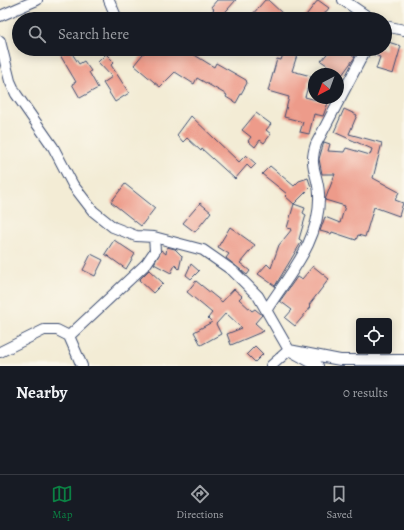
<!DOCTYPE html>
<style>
:root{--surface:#171b24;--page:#20242c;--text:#f1f3f6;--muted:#9ea1a6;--line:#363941;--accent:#0b8043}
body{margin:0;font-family:Alegreya,serif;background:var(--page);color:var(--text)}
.controls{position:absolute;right:12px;bottom:12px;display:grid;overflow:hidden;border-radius:4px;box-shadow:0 2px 10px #0003}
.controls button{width:36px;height:36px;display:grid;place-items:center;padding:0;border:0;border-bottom:1px solid var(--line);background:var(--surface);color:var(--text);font:20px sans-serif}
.compass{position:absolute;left:308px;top:68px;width:36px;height:36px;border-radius:50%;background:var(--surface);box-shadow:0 2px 10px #0003;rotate:221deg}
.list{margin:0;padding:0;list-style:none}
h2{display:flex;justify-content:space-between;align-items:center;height:52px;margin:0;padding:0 16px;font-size:17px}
h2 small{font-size:13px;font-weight:400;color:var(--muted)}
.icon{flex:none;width:22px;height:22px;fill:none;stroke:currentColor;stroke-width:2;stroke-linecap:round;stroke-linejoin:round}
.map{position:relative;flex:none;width:404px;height:366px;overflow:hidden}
.search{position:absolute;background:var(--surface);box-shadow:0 2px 10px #0003;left:12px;right:12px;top:12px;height:44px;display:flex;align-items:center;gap:10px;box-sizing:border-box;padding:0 14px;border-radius:22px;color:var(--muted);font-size:15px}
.sheet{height:108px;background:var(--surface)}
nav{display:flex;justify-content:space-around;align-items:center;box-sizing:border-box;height:56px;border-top:1px solid var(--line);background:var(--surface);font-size:11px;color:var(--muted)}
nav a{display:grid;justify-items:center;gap:2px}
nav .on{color:var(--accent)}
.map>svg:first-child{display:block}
.building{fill:#ed9b8a}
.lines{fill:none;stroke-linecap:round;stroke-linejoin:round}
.street-casing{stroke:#3b4b70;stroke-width:12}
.street{stroke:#fff;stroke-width:10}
</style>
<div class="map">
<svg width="404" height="366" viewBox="0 0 404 366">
<rect width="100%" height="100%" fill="#fbf7ec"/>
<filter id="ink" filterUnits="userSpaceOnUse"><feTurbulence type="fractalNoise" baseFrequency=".025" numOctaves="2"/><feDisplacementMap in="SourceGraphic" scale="8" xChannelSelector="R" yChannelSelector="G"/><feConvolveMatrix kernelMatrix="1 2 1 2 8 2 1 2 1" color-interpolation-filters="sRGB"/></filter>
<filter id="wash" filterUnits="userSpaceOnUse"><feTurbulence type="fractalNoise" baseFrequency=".012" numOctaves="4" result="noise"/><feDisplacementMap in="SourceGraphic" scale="16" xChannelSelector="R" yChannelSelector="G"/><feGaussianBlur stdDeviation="0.9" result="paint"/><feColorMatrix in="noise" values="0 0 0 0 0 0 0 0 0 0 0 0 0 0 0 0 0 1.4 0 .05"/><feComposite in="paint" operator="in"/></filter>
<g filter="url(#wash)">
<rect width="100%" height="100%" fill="#f3ecd5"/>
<g id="blocks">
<path class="building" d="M217,0H236L219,19H204L214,9L211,7Z
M265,0H268L284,15L281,19H257L252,15Z
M318,0L329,8L320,19H303Z
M385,41L401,46L393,74L376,69L380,57L374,55L376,49H385Z
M69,49L79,64L84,61L91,71L89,72L98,88L80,98L72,84L76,82L60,55Z
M147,49H198L193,54L214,67L216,63L246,80L247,83L236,103L226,97L227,95L197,78L194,84L175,72L160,87L134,65Z
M285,49H299L292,71L311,76L305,97L328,103L323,116L314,114L309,134L300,132L303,122L284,117L289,97L268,91L277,59L281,60Z
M331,49H345L355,57L342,75L321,61Z
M106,54L114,62L111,65L129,93L115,102L103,83L112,77L98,62Z
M344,109L357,115L349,134L382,143L373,178L399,192L395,200L403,203L399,216L374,207L365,237L358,235L356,240L332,232L331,234L320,231L325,217L340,223L345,206L325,200L335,174H322L319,159L324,142L330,144L328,151L344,152L346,148L370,155L372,149L334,132Z
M256,113L271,124L266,130L271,134L264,143L260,140L255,147L248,141L251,137L242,130Z
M191,116L239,162L246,155L256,164L251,169L247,165L235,179L202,149L201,151L187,138L183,142L177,135Z
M270,166L294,186L299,181L308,178L311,187L294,204L285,196L287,194L262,174Z
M125,184L155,208L141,226L111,202Z
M200,203L211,212L195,232L183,223Z
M294,204L305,208L303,213L306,215L299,239L302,241L275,286L258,274L267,264L271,268L279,245L292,229L287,228Z
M230,227L255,245L240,263L250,271L247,275L226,258L229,254L218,247Z
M114,240L135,254L126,269L105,254Z
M167,247L175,249L182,256L179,269L175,265L171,273L154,264L161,250L166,254Z
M91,254L103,260L95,276L83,270Z
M191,264L199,271L191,279L186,275Z
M313,266L329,279L309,305L311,307L295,326L285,318L292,310L280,301L297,277L302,279Z
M149,270L163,283L153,293L139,280Z
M196,281L222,302L234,289L242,296L239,299L252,311L255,309L262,315L255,323L264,331L231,345L227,334L242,328L226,313L216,324L221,334L201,345L194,332L212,322L208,318L212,313L187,292Z
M255,346L263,354L255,362L247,354Z"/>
</g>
</g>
<g filter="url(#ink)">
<use href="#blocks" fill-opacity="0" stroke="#3b4b70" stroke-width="1"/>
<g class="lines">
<g class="street-casing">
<path id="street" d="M109,0L117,19
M343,0L371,19
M0,16L37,0
M385,26L404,30
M0,41L10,81L16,94L53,147L73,185L93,211L113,227L136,236L154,237L203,250L233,271L258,296L289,350L318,366
M267,309C290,273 321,240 319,194C318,173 308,167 316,144L366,49
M0,352L44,330H57L69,336
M82,366L69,336L146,264L155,251L154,237
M271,366L289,350L340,360H404"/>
</g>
<use href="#street" class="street"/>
</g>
</g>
</svg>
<div class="controls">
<button><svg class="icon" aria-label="locate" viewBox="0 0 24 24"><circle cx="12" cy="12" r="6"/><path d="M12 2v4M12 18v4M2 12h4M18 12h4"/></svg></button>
</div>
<svg class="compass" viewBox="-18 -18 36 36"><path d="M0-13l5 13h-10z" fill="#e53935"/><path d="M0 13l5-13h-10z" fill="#9ea1a6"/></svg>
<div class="search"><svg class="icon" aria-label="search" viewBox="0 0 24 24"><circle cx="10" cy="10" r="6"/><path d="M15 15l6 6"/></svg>Search here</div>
</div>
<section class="sheet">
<h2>Nearby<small>0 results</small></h2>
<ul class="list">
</ul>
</section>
<nav>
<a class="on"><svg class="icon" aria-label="map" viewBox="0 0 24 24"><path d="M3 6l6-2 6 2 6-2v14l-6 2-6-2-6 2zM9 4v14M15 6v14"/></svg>Map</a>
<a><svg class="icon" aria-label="directions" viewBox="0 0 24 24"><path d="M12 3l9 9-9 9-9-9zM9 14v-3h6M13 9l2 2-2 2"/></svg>Directions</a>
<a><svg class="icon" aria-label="saved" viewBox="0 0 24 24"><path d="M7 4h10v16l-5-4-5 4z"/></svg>Saved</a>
</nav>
